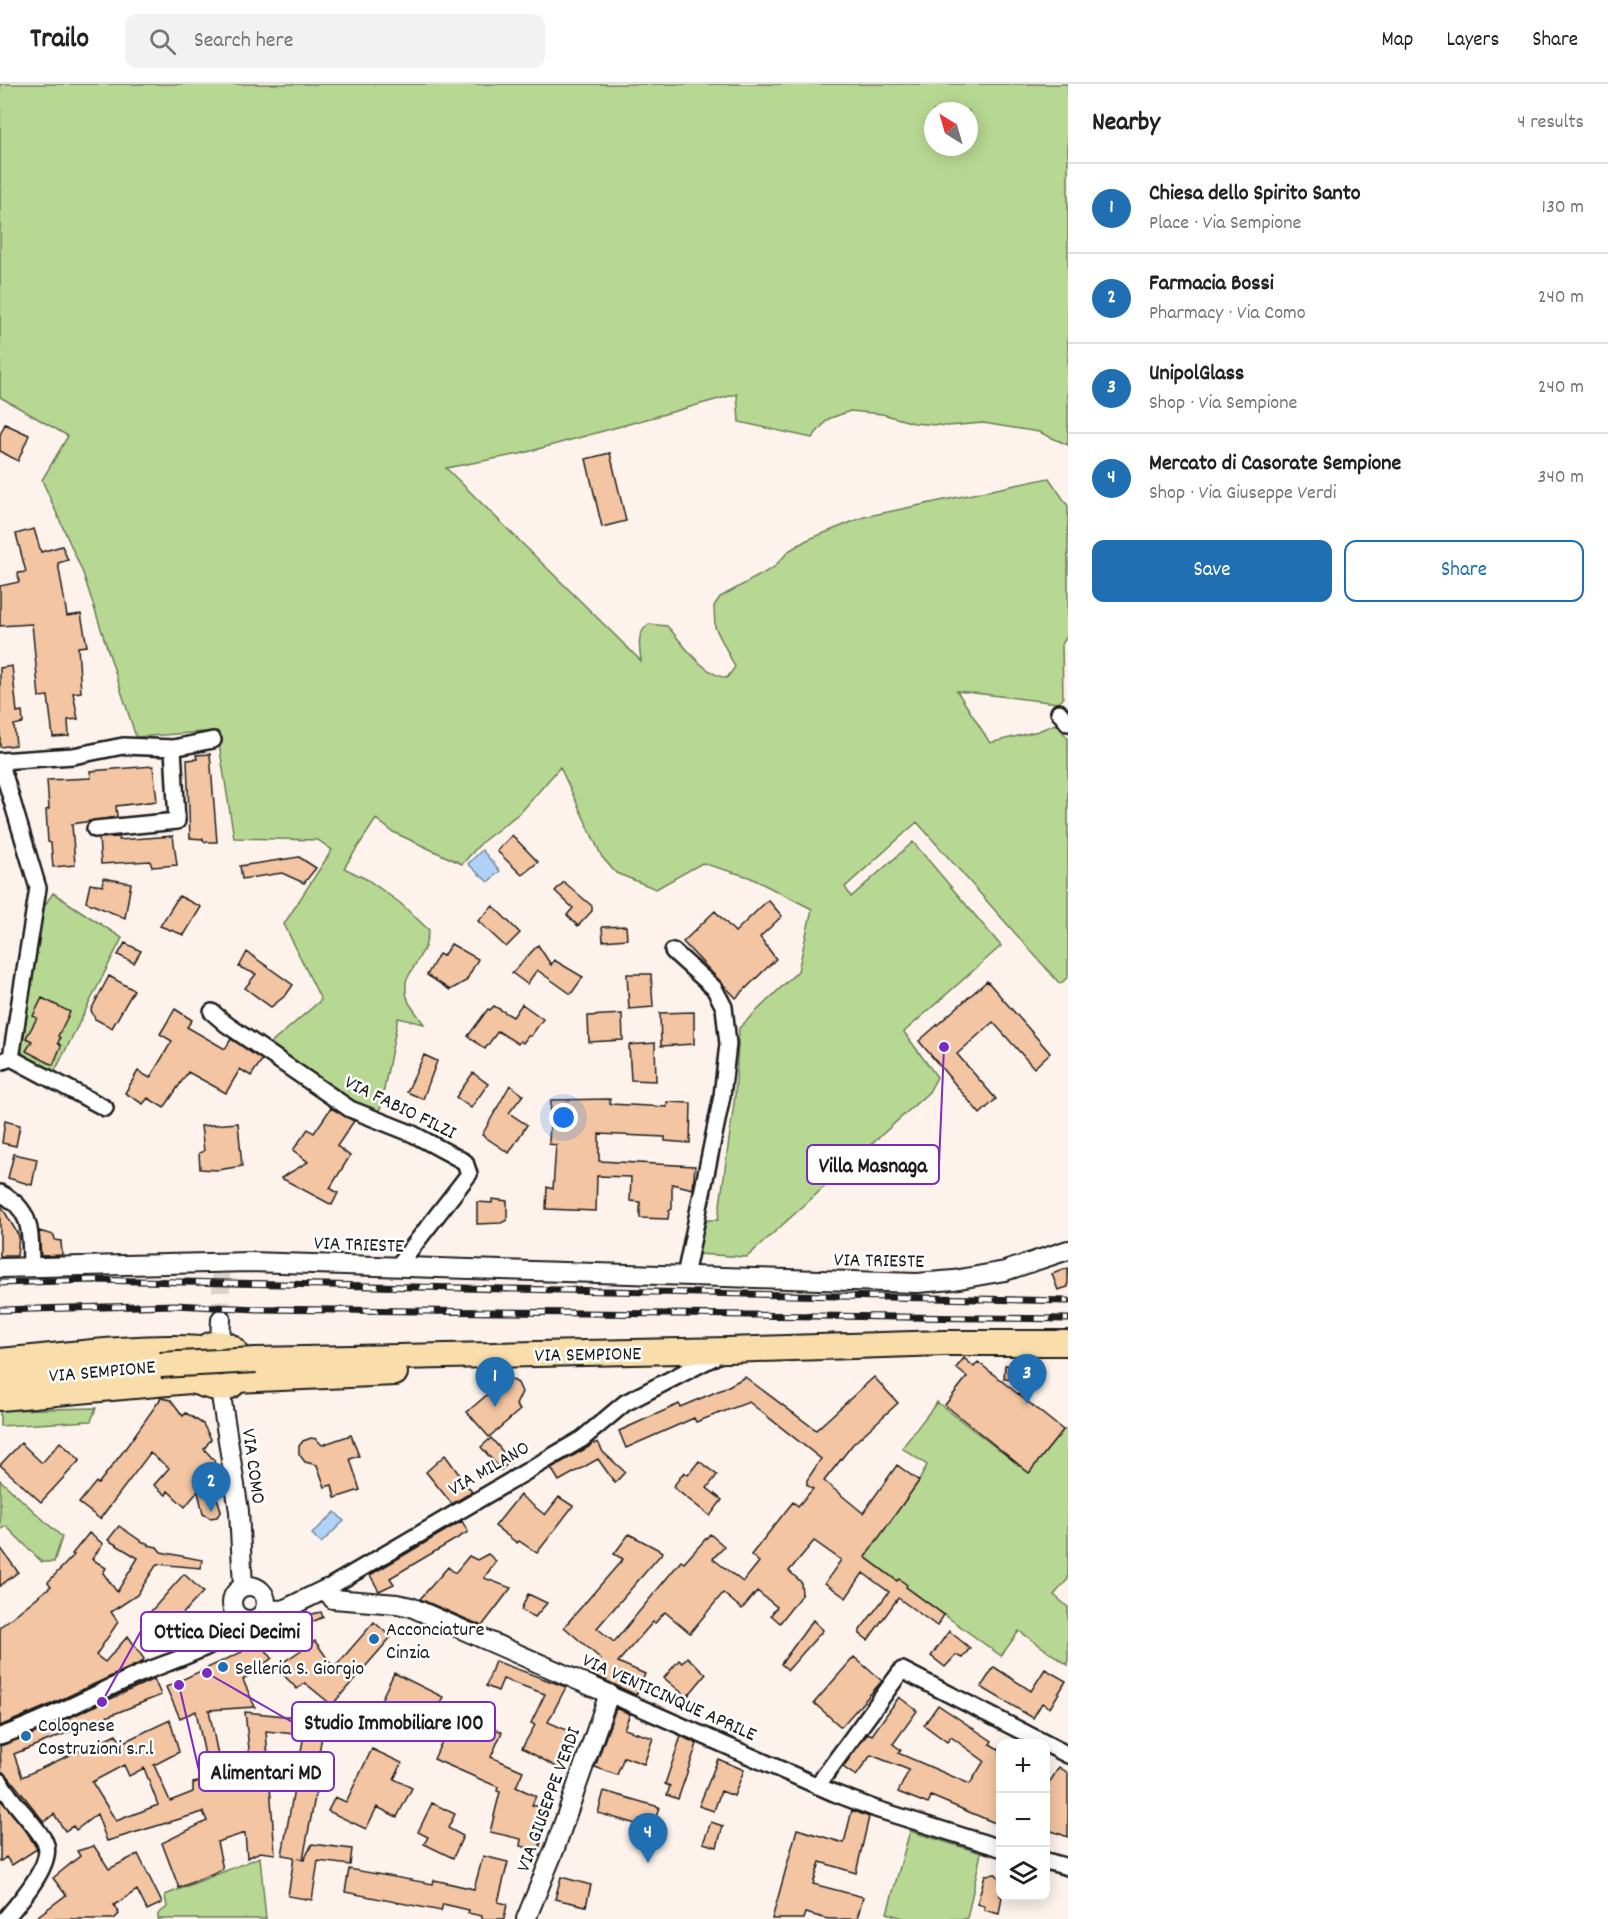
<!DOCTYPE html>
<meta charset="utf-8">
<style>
:root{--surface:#fff;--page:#f2f2f2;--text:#222;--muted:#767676;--line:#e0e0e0;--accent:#1f6fb2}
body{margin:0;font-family:Dekko,sans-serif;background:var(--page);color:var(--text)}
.controls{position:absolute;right:18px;bottom:18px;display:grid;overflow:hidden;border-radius:12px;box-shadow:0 3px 15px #0003}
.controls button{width:54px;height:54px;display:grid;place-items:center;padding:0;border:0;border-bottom:2px solid var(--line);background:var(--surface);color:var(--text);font:30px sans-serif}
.compass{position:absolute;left:924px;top:18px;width:54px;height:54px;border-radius:50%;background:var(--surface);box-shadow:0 3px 15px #0003;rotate:323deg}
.you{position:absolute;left:564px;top:1034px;width:21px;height:21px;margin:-15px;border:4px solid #fff;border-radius:50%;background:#1a73e8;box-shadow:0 0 0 9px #1a73e833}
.badge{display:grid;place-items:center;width:39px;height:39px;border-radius:50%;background:var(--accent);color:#fff;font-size:20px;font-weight:700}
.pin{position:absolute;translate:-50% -50px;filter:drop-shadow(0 2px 3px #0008)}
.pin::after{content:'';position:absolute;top:32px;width:21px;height:18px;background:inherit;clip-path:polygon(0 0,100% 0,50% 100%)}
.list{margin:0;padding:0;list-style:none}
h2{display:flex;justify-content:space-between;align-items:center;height:78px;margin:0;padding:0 24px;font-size:26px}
h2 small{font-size:20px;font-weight:400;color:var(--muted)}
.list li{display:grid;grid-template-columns:39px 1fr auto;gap:18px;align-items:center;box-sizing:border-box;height:90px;padding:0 24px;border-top:2px solid var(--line)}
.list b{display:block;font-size:22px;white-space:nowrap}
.list p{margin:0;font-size:20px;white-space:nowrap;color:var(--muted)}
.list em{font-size:20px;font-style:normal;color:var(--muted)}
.actions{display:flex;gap:12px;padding:18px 24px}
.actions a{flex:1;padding:14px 0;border:2px solid var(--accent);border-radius:12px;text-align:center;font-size:21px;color:var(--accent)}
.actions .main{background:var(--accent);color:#fff}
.icon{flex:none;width:33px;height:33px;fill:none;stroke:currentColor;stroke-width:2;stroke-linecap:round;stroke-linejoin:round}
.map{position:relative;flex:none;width:1068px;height:1835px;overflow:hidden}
header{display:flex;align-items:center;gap:36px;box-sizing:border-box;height:84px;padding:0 30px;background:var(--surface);border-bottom:2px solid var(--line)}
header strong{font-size:28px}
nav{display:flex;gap:33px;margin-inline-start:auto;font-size:21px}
.search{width:420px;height:54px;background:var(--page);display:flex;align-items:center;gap:15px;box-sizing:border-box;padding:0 21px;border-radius:12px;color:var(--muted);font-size:22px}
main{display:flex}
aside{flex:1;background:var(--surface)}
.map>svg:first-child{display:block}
.green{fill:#b7d892;stroke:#6a7a57;stroke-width:1.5;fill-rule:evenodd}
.water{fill:#afd3f8;stroke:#748aa0;stroke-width:1.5}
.building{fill:#f3c5a2;stroke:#1c1c1c;stroke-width:1.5;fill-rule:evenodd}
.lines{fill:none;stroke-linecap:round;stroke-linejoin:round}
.tertiary-tunnel{stroke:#dbd3cd;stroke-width:18;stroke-dasharray:18 9;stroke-linecap:butt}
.minor-casing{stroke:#1c1c1c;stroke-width:20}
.tertiary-casing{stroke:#1c1c1c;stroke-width:22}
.primary-casing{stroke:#1c1c1c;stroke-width:28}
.minor{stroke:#fff;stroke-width:15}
.tertiary{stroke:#fff;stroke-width:18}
.primary{stroke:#f9deab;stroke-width:24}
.rail-casing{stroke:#1c1c1c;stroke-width:7}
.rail{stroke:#fff;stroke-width:4.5;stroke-dasharray:14;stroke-linecap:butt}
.primary-bridge-casing{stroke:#1c1c1c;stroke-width:28;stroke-linecap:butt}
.primary-bridge{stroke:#f9deab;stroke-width:24}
.poi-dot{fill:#1f6fb2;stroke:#fff;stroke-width:2}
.labels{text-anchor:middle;stroke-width:5;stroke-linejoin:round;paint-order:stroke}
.street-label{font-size:20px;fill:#1c1c1c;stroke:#fff}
.poi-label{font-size:20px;fill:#1c1c1c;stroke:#fff;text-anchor:start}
.leader{fill:none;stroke:#7b2cbf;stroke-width:2}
.callout-dot{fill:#7b2cbf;stroke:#fff;stroke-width:2}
.callout{fill:#fff;stroke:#7b2cbf;stroke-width:2}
.callout-label{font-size:21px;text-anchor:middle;font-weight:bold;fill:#1c1c1c}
</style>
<header>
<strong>Trailo</strong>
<div class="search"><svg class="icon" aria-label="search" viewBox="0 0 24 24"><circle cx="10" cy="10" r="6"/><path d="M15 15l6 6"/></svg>Search here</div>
<nav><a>Map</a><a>Layers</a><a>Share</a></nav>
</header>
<main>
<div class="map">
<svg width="1068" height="1835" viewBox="0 0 1068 1835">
<rect width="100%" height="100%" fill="#fdf3ec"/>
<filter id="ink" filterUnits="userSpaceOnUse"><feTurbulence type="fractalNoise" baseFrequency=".0167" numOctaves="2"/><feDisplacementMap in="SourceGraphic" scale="12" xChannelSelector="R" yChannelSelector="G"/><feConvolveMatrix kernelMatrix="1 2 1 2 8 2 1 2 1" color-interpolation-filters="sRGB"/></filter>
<g filter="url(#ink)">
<path class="green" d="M0,0H1068V361L1039,348L983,339L948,342L914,339L882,330L850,327L828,335L812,354L739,338L737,310L520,370L446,384L641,577C640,563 635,551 649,540L667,542C684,560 702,590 727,594L735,583L715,543L714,522L720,513L773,484L790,466L807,456L864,433L1049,394L1068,422V551L1062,560L1063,615L1058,619L957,607L990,659L1038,647L1056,640L1068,654V893L1060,900L917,738L845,803L851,813L913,758L1001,862L904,948L937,993L929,1008L747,1173L697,1170L707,1136H718L735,1012L739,944L798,887L812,825L749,793L702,779L656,805L616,789L602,773L560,683L522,727L482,758L462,780L393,748L376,735L344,784L368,796L400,819L429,846L425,863L406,897V909L409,919L424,940L398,934L379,1031L328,1002L269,961L321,916L284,840L332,766L318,756L234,754L217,647L136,653L83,489L42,396L68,352L0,313ZM933,27H969V63H933Z
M53,809L122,854L53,991C37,982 24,979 19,960L40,828Z
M937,1318L1029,1389L1063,1346L1068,1345V1495L1054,1511L1068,1523V1581L1019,1547L1001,1572L865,1473L919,1397L927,1381L902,1364Z
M96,1324L91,1337L0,1342V1326Z
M0,1396L62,1453L54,1478H42L6,1442L0,1446Z
M910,1747L981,1769L967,1835H906L887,1829Z
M260,1773L266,1835H158V1830L167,1823L165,1811Z"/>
<path class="water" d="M482,766L500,787L488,798L468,780Z
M335,1428L344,1437L321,1459L312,1450Z"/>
<path class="building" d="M5,340L29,351L18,377L0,367V351Z
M610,369L626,437L602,443L586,375Z
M34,445L41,468L62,462L68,476L58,479L67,532L81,530L87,562L78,563L81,608L73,609L78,635L68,636L69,652L53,653L48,612L39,613L32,540L0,542V502L19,498L18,489L26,488L16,450Z
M12,582L17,628L22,627L23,639L14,641L16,661L0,663V584Z
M210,670L217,758H204L203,755L190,754L187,676L197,675L196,671Z
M153,682L157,717L116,722L117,733L72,740L75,781L53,783L51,759L48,758L46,726L49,725L47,696L91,694L90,687Z
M512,751L538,778L522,791L497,767Z
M173,752L177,781L152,783L150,777L101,780L99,754L119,753V756Z
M299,773L316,784L304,799L282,789L242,795L240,782Z
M103,794L131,799L125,834L86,818L90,800L103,802Z
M564,798L592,822V827L578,842L567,831L573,824L555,807Z
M179,812L201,823L184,851L160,842Z
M768,816L782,832L760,853L776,875L736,914L683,858L715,827L735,848Z
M493,822L520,849L506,863L478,837Z
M626,842L627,855L603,857L602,843Z
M125,859L141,867L134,879L118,871Z
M451,860L478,875L466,897L450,906L427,891L439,870L443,872Z
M538,861L551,881L554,876L583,893L571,910L537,886L527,900L512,889Z
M247,868L293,901L286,911L271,923L245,904L256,890L239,883Z
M627,890H651L653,923L629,925Z
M109,892L134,906L112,944L95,935L91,926Z
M987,897L1050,969L1034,984L993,938L957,970L996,1015L980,1030L919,957Z
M42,914L70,928L58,952L60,954L58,959L61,962L53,981L26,967L32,957L26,954L37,934L33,932Z
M522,920L543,935L531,952H528L523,959L520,957L518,960L498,947L485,965L468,952L488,925L490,926L494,922L513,933Z
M175,925L192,936L187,943L225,965L231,955L262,976L251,992L240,985L226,1009L188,988L164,1024L148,1014L143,1020L125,1009L138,987L150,994L172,957L160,950Z
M694,928V960L661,962L660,929Z
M622,930L623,956L589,958L588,932Z
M655,959L656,997L631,996L629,961Z
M424,971L437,977L423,1015L407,1008Z
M473,989L488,1000L471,1024L456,1013Z
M510,1001L523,1011L509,1029L527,1041L509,1069L482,1051Z
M610,1015V1020L667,1023V1018L691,1019L690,1059L665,1057V1053L599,1050V1077L695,1082L693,1105L672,1100V1125L669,1127L668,1135L640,1134V1118L630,1117L631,1093L597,1092L596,1127L546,1125L547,1103L553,1105L556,1061L549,1060L551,1016Z
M331,1024L354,1037L337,1062L350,1072L330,1104L338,1109L332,1121L281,1094L308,1078L293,1066L308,1045L314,1049Z
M5,1037L20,1041L16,1062L2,1059Z
M238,1039L242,1082L218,1086L200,1085L199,1069L204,1067L201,1042Z
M14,1070L37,1075L32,1101L8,1094Z
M492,1115L507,1117V1136L501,1139L477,1140V1118L492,1119Z
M0,1120L19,1152L17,1172H0Z
M39,1147L54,1151L55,1156L61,1157L62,1171L41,1172Z
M1068,1184V1203L1058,1206L1052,1190Z
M964,1274L974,1283L978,1278L1063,1346L1029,1389L945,1321L967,1293L956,1284Z
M1005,1281L1040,1283L1039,1297L1004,1295Z
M745,1293L816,1346L874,1293L898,1319L853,1360L824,1397L863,1429L897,1381L919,1397L865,1473L897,1497L899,1495L907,1501L906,1503L944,1531L937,1542L898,1514L868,1556L860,1550V1546L889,1508L863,1489L846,1514L825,1499L841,1476L814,1457L789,1487L801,1498L802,1510L780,1539L771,1531L777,1523L757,1507L742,1525L723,1509L690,1549L665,1528L655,1539L653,1538L618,1578L645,1590L636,1611L590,1589L601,1575L564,1543L623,1475L614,1470L629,1450L663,1468L597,1544L614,1558L681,1477L684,1479L710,1450L724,1462L713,1475L743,1498L759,1478L751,1471L793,1418L798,1422L813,1405L807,1401V1396L821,1375L749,1318L696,1338L694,1334L626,1364L619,1347L679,1320L680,1323L723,1305Z
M511,1295L518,1299L522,1308L516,1321L520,1326L489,1353L467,1328L502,1298Z
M161,1314L171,1316L183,1332L186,1329L203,1340L211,1355L204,1365L214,1376L219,1402L216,1410L221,1427L217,1433L210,1434L203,1430L198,1407L185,1423L168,1407L166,1411L154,1401L169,1384L150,1369L100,1435L79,1419L96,1398L98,1400L122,1369Z
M351,1351L359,1372L350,1375L360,1406L335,1414L332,1401L325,1403L317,1381L305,1378L299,1370V1362L303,1357L311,1354L316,1355L322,1361Z
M491,1354L511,1377L501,1386L481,1363Z
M60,1358L80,1376L41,1418L0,1381L21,1359L42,1379Z
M593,1358L595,1360L598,1358L603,1368L625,1388L615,1399L598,1375L559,1397L551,1384L589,1363Z
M445,1371L472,1408L452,1420L426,1388Z
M699,1377L717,1391L707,1404L722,1416L710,1432L673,1403L684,1388L688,1391Z
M520,1411L545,1431L559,1413L573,1422L537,1469L519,1457L517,1459L495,1442Z
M462,1437L468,1448L390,1494L394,1500L379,1507L370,1491Z
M119,1442L141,1457L149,1460L148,1461L157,1463L161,1468L202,1476L201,1484L157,1480L137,1511L111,1528L118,1538L96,1571L105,1578L128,1552L144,1575L142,1578L47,1622L0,1642V1543L51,1502L48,1498L74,1471L72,1470L89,1449L103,1460L92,1475L106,1484L103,1489L117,1508L138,1474L108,1456Z
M0,1463L18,1488L0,1502Z
M488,1470L496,1477L484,1494L511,1504L482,1542L420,1515L448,1483L455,1489L469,1472L477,1476Z
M184,1490L203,1508L160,1554L145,1534Z
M528,1510L547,1519L535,1533L521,1526Z
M321,1528L323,1533L262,1561L272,1574L243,1596L255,1623L209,1626L224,1702L252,1693L245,1628L325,1636L312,1707L316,1708L303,1775L297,1774L304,1776L312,1760L352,1765L350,1781L318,1777L312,1816L288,1812L294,1773L282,1771L304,1651L266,1647L275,1770L260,1768L247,1774L245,1749L217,1758L223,1785L179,1804L162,1759L207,1737L203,1728L107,1757L97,1730L76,1746L73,1742L65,1747L54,1730L44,1738L8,1692L1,1687L0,1662L38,1648L154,1595L161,1611L14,1670L22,1693L116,1650L121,1659L170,1636L179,1668L154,1681L170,1717L193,1708V1699L210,1696L196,1627L180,1634L166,1603L242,1568L237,1557L279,1537ZM124,1681L129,1692L144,1684L158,1721L116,1737L92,1698Z
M813,1536L823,1546L788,1586L781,1580Z
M374,1538L391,1553L332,1621L305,1599L297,1605L276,1583L315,1557L334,1584Z
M949,1547L970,1564L962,1574L956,1571L945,1583L931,1572Z
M687,1573L706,1590L687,1613L664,1594L679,1576L682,1579Z
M854,1573L882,1597L841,1643L814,1619Z
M495,1577L566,1603L548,1638L573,1649L564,1668L567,1669L558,1684L522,1664L535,1641L531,1639L545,1610L503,1595L498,1607L486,1602Z
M994,1583L1031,1607L1045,1585L1066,1597L1050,1624L1042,1619L1033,1634L981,1603Z
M394,1589L443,1613L429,1641L407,1631L397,1650L371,1637Z
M899,1613L917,1627L893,1660L901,1666L898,1669L970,1700L984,1677L951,1653L947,1658L924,1641L938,1621L992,1657L990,1660L1000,1666V1741L931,1712L928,1720L898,1708L909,1686L871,1671L856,1692L843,1683L868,1649L872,1651Z
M616,1624L630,1630L624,1645L653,1654L644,1680L624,1673L617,1691L595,1683Z
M474,1635L502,1648L491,1673L523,1687L516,1703L536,1712L532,1721L544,1724L541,1739L545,1740L539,1766L520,1762L521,1755L490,1748L500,1708L497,1707L498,1703L434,1675L448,1644L466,1652Z
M681,1652L697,1660L678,1715L667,1711L670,1702L665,1700Z
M372,1665L402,1679L394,1695L412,1704L397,1733L377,1723L366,1745L328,1727L335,1713L346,1718Z
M718,1675L744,1686L734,1712L721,1707L714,1727L699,1722Z
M1059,1683L1068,1689V1753L1046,1745V1704Z
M604,1707L659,1723L653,1745L598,1729Z
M0,1715L27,1748L37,1765L12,1781L6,1773L0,1778Z
M432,1719L455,1730L448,1744L463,1752L453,1774L424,1760L428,1753L418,1748Z
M852,1726L869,1733L856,1789L820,1778L813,1800L863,1813L857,1835H828L805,1829L803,1835H772L797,1745L844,1759Z
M711,1738L723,1742L717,1763L703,1759Z
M94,1762L109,1785L138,1770L162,1819L147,1826L137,1806L114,1821L119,1830L114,1835H34L66,1811L53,1794L80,1772L77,1767Z
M483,1772L508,1778L498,1818L507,1820L504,1835H482V1832L468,1829L469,1826L443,1820L441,1827L345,1808L349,1785L433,1800L434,1796L474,1805Z
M996,1790L1000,1796V1812H1002L999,1830L984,1826L985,1822L977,1820L985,1791Z
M561,1793L591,1801L586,1822L555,1815Z"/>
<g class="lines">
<path class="tertiary-tunnel" d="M221,1235V1187"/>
<g class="minor-casing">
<path id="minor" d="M1059,628L1068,639
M173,664L213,656
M673,867L714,904L724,923L728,960L722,1012L685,1192
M212,928L226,940L350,1025L413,1050L465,1078L469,1090L397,1183
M11,974L105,1024
M0,978L11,974L38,804L0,677L73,672L123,662L173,664L177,737L95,745
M0,1109C34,1126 30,1150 31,1183
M326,1505L582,1355L625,1319L722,1269
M609,1610L834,1709L876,1725L1000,1764
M0,1652C47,1636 90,1612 135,1592C168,1577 221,1564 244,1536
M0,1697C11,1719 33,1736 45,1758C55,1778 18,1820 5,1835
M817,1702L902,1586L1068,1671
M1046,1777L1068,1783"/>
</g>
<g class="tertiary-casing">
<path id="tertiary" d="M0,1184L250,1178L917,1199L954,1196L1005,1187L1068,1166
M220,1259L221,1235
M220,1305L239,1427L243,1502
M232 1519a17 17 0 1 1 34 0a17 17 0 1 1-34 0Z
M265,1525L283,1526L326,1505L333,1515L397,1520L411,1523L609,1610L555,1764L526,1835"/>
</g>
<g class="primary-casing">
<path id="primary" d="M256,1276L728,1266L944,1259H1068
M0,1277C67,1271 135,1261 202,1265
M236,1296L395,1289
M0,1297L160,1281
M0,1314L190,1297C207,1300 229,1315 239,1291C241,1284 241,1278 238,1272C224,1244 179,1267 202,1299"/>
</g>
<use href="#minor" class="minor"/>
<use href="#tertiary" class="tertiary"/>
<use href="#primary" class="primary"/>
<g class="rail-casing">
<path id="rail" d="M0,1199L93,1196L1068,1217
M0,1226L174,1221L257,1225L1068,1235"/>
</g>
<use href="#rail" class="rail"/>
<g class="primary-bridge-casing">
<path id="primary-bridge" d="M160,1281L256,1276"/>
</g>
<use href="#primary-bridge" class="primary-bridge"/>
</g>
</g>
<g class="poi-dot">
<circle cx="374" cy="1555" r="6"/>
<circle cx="223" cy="1583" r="6"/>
<circle cx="26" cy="1652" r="6"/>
</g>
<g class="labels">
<g class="street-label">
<text transform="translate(401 1022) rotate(26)" y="7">VIA FABIO FILZI</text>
<text transform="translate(359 1159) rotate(2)" y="7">VIA TRIESTE</text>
<text transform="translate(879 1175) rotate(1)" y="7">VIA TRIESTE</text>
<text transform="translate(588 1269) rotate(-1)" y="7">VIA SEMPIONE</text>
<text transform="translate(102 1286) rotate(-5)" y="7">VIA SEMPIONE</text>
<text transform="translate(255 1382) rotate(82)" y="7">VIA COMO</text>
<text transform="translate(488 1383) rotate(-30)" y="7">VIA MILANO</text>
<text transform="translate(670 1612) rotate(24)" y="7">VIA VENTICINQUE APRILE</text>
<text transform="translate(547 1715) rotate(-70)" y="7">VIA GIUSEPPE VERDI</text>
</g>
<g class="poi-label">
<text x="386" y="1551">Acconciature<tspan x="386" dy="23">Cinzia</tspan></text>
<text x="235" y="1590">Selleria S. Giorgio</text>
<text x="38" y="1647">Colognese<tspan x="38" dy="23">Costruzioni s.r.l</tspan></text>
</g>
</g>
<path class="leader" d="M944 963L939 1080M102 1618L141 1547M207 1589L292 1638M179 1601L199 1687"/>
<g class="callout-dot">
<circle cx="944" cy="963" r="6"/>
<circle cx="102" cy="1618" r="6"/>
<circle cx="207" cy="1589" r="6"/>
<circle cx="179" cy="1601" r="6"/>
</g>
<g class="callout">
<rect x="807" y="1061" width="132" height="39" rx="6"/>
<rect x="141" y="1528" width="171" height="39" rx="6"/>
<rect x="292" y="1618" width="203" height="39" rx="6"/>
<rect x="199" y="1668" width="135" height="39" rx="6"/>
</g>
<g class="callout-label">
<text x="873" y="1088">Villa Masnaga</text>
<text x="227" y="1554">Ottica Dieci Decimi</text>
<text x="394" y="1645">Studio Immobiliare 100</text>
<text x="266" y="1695">Alimentari MD</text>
</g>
</svg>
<div class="controls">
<button>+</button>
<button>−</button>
<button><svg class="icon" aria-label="layers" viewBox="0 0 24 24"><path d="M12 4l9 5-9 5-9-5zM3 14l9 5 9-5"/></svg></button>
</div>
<svg class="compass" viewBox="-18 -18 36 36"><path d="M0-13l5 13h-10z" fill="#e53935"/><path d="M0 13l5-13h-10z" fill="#767676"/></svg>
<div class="you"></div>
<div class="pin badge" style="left:495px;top:1323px">1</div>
<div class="pin badge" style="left:211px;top:1428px">2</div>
<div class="pin badge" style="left:1027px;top:1320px">3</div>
<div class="pin badge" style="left:648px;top:1779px">4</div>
</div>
<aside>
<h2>Nearby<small>4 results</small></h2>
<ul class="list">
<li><span class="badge">1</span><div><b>Chiesa dello Spirito Santo</b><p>Place · Via Sempione</p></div><em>130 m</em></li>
<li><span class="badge">2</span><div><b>Farmacia Bossi</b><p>Pharmacy · Via Como</p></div><em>240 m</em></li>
<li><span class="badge">3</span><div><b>UnipolGlass</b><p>Shop · Via Sempione</p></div><em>240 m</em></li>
<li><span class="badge">4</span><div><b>Mercato di Casorate Sempione</b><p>Shop · Via Giuseppe Verdi</p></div><em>340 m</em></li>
</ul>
<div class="actions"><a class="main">Save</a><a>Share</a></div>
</aside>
</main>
